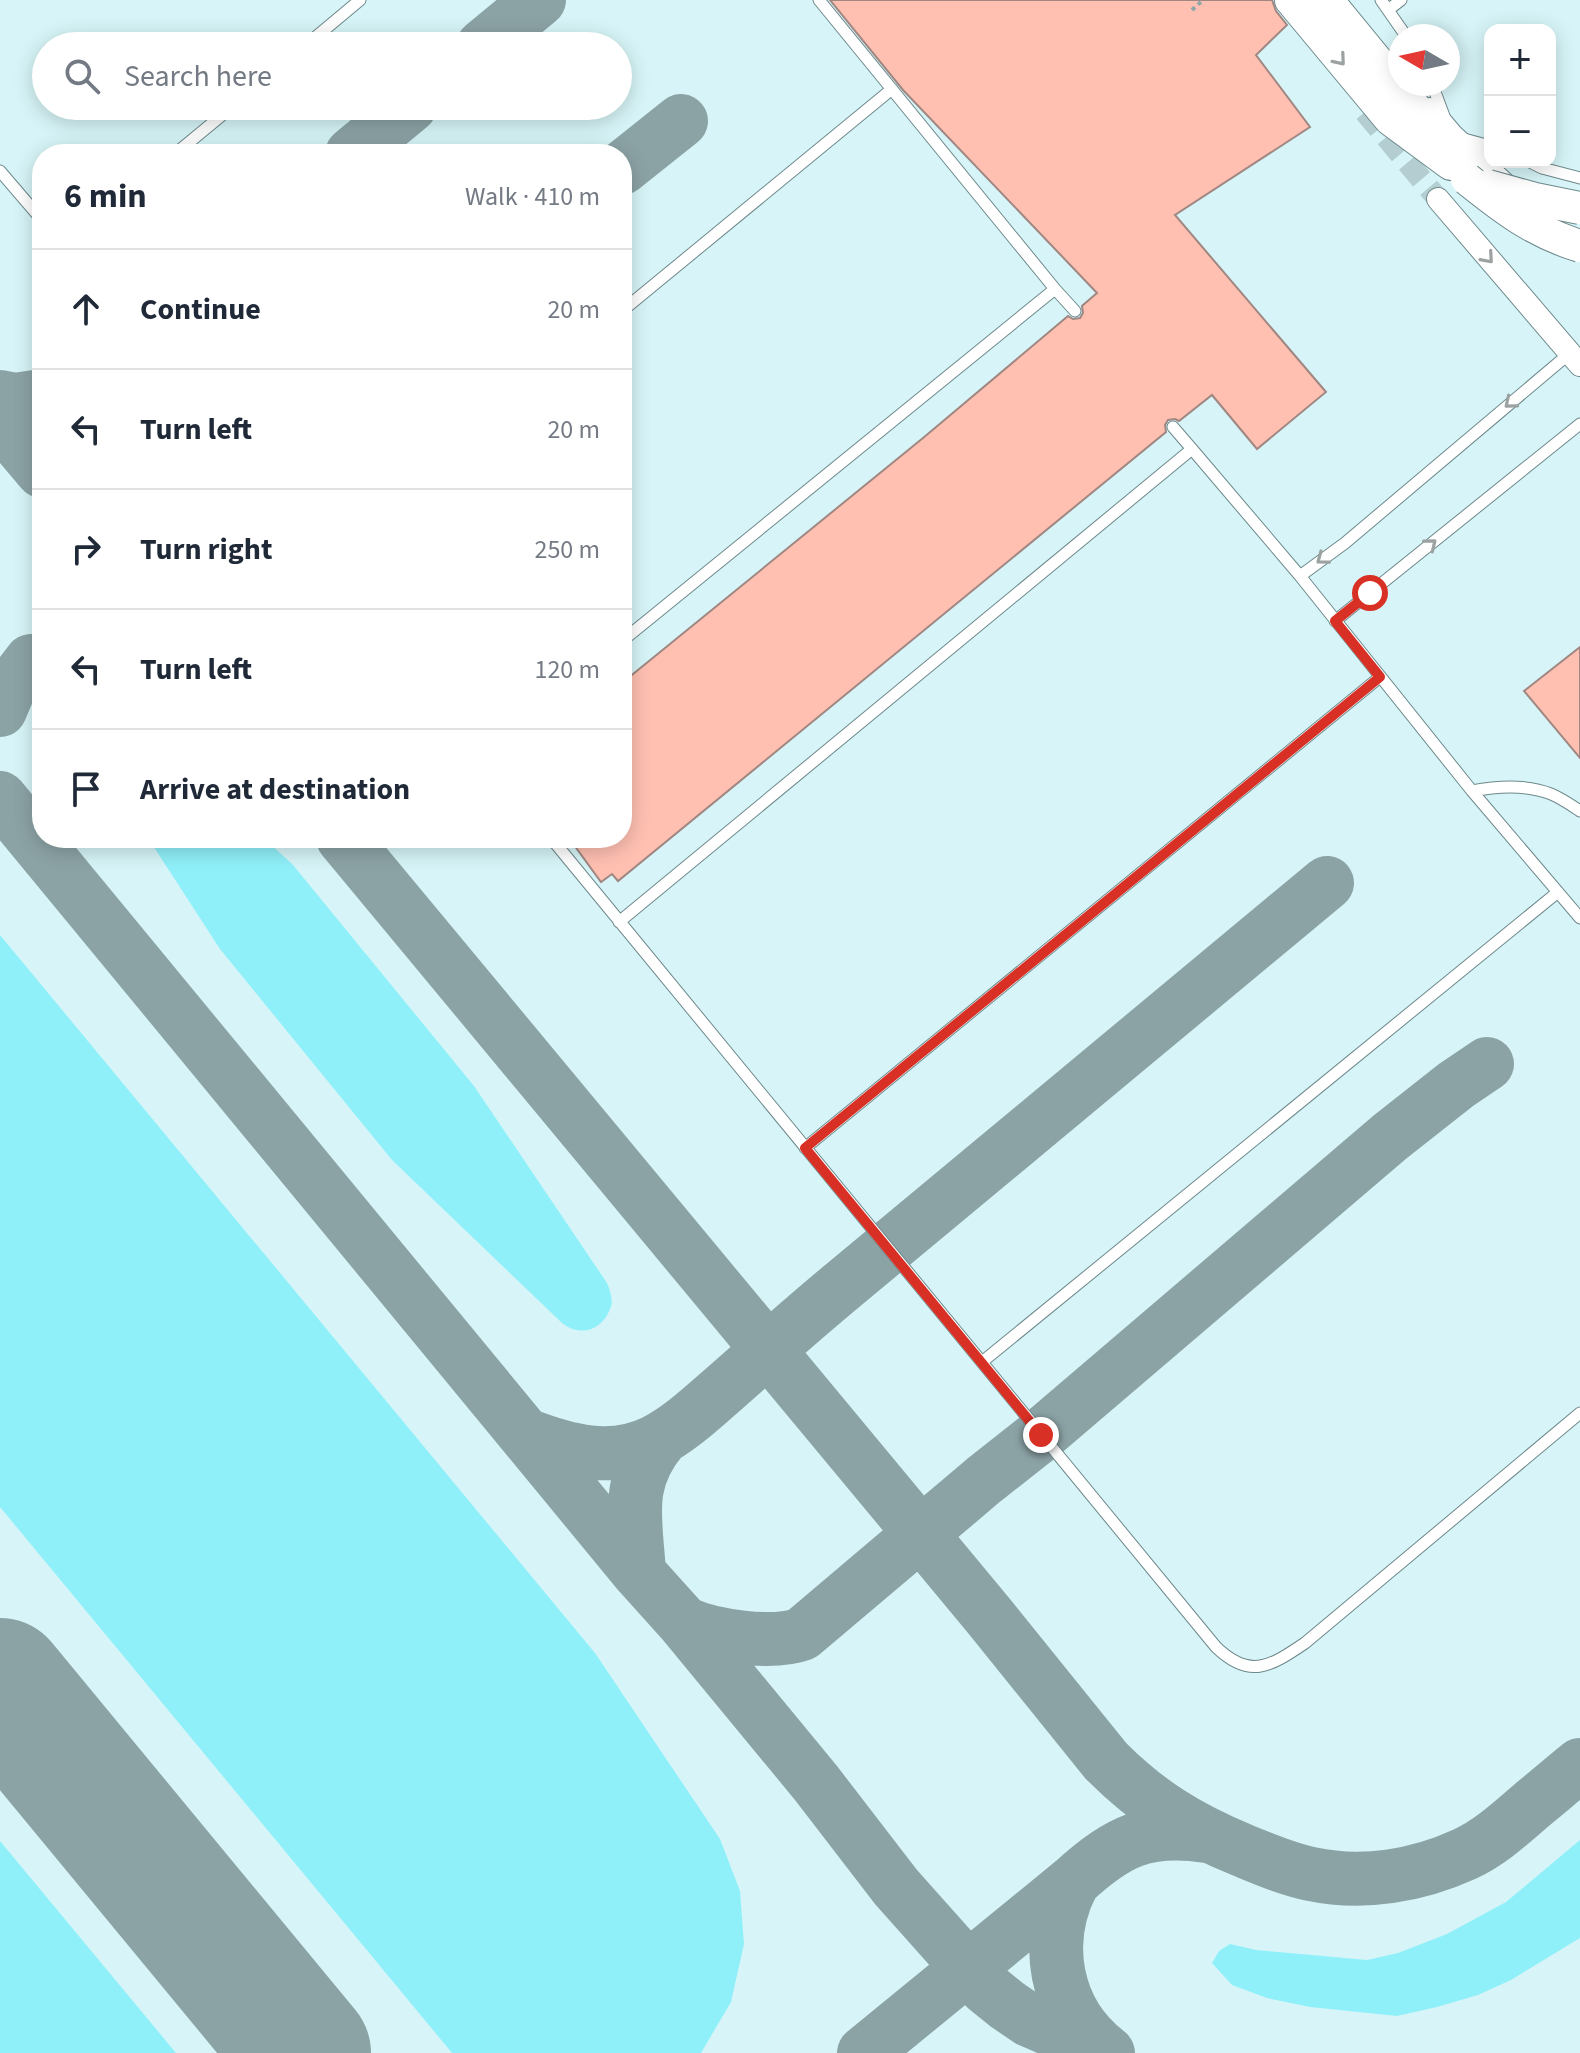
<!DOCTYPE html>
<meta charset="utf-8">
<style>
:root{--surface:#fff;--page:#f6f6f7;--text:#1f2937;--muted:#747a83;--line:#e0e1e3}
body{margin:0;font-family:"Source Sans 3",sans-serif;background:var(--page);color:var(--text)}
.controls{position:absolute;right:24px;top:24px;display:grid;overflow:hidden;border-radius:16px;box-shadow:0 4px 20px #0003}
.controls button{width:72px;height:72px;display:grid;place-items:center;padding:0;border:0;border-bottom:2px solid var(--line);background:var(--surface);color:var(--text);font:40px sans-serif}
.compass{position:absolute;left:1388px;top:24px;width:72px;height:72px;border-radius:50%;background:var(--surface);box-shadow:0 4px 20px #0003;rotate:279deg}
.stop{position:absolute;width:24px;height:24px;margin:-18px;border:6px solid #d93025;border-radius:50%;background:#fff}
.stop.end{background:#d93025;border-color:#fff;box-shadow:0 2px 8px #0008}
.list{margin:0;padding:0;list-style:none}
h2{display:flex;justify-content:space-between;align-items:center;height:104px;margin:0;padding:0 32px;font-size:34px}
h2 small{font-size:26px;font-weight:400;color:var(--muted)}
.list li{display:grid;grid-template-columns:52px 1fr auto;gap:24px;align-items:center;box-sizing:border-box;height:120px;padding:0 32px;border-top:2px solid var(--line)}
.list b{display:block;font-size:30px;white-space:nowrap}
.list em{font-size:26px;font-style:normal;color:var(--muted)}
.icon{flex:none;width:44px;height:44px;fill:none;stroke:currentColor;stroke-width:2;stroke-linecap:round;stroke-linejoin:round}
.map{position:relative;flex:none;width:1580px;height:2053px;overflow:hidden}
.search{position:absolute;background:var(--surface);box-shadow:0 4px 20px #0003;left:32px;top:32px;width:600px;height:88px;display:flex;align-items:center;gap:20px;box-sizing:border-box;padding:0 28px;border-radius:44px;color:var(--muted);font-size:30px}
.panel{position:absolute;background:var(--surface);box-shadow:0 4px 20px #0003;left:32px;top:144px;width:600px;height:704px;border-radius:32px}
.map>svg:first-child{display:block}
.green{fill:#90f0f9}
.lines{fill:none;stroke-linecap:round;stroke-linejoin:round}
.taxiway{stroke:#8ca3a5;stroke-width:54}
.runway{stroke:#8ca3a5;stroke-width:134}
.building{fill:#ffc0b2;stroke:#a08782;stroke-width:2}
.minor-tunnel{stroke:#b3cdd0;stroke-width:22;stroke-dasharray:22 11;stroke-linecap:butt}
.service-casing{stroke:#6d888b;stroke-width:13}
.minor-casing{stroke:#6d888b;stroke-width:24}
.secondary-casing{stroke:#6d888b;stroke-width:34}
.path{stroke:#8fa6a8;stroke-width:4;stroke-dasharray:4 4;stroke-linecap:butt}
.service{stroke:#fff;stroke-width:11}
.minor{stroke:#fff;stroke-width:22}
.secondary{stroke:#fff;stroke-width:32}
.secondary-bridge-casing{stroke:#6d888b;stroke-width:34;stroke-linecap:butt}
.secondary-bridge{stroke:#fff;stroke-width:32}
.oneway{stroke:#9ca1a2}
.route{stroke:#d93025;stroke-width:10}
</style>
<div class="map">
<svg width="1580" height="2053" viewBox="0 0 1580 2053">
<rect width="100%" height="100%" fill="#d7f5f8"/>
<path class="green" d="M148,838H264L293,865L474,1086L607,1283C610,1291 614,1301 610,1309C602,1331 579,1337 562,1323L392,1160L220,949Z
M0,935L595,1653L720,1839L740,1891L744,1944L731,2002L701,2053H452L0,1507Z
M1580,1840V1938L1511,1980L1478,1995L1437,2007L1397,2016L1310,2007L1267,1998L1232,1985L1212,1963L1219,1951L1230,1944L1256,1950L1367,1960L1398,1953L1447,1934L1506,1902Z
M0,1841L176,2053H0Z"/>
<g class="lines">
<path class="taxiway" d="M483,46L539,0
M352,154L410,106
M622,168L681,121
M0,397L15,400L42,396
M0,421L42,471
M0,710L8,691L31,661
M0,798L639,1573L684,1623L816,1783L896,1887L986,1988L1007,2005L1029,2020L1106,2053
M343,838L989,1616L1106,1761C1148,1803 1188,1828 1242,1850C1264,1859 1287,1869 1311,1874C1363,1885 1417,1876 1465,1854C1491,1842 1512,1822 1533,1804C1549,1791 1564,1778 1580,1765
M526,1435C568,1451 611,1463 654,1442C680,1429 704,1406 726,1387C762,1355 798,1323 835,1292C998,1155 1164,1020 1327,883
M639,1573C636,1520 624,1483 662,1438
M684,1623C712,1636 772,1645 802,1634L984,1480L1041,1435L1390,1137L1456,1085L1487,1064
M1073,1882C1042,1941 1054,2012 1108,2053
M864,2053L1073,1882C1117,1841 1147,1827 1207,1836"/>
<path class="runway" d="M0,1685L304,2053"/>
</g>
<path class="building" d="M830,0H1272L1276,11L1287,25L1256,55L1310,127L1175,215L1326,392L1257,449L1212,395L1179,421L1175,419L1168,420L1165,425L1166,432L618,881L612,874L601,882L569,838H622V683L923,438L1068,316L1073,319L1080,318L1083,313L1082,306L1097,293L903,90Z
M1580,647V758L1524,691Z"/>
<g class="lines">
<path class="minor-tunnel" d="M1365,112L1438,199"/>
<g class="service-casing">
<path id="service" d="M1381,0L1406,36
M1388,10L1401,0
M305,46L360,0
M1432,84L1444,116
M1464,139L1490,146
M175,154L233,106
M1530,162L1542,168L1580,178
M0,171L42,220
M1055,289L1075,311
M622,311L892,89
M1173,427L1192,449
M1300,576L1345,543L1570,353
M1335,621L1580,424
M622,641L1055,289L819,0
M1472,791C1498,786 1526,784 1551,794C1561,798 1571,805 1580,811
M551,838L1216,1647C1250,1680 1271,1666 1305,1643L1580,1413
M619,922L1192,449L1300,576L1472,791L1580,918
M805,1148L1380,677
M982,1362L1558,892"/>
</g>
<g class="minor-casing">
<path id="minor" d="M1430,109L1452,135L1510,189
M1438,199L1580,365"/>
</g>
<g class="secondary-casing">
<path id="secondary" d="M1291,0L1390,119L1451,164
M1327,0L1413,105L1441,149"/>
</g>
<path class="path" d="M1192,10L1203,0"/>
<use href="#service" class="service"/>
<use href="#minor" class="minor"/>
<use href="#secondary" class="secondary"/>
<g class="secondary-bridge-casing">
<path id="secondary-bridge" d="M1467,179C1503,208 1534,232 1580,246
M1488,186L1535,199L1580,208"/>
</g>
<use href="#secondary-bridge" class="secondary-bridge"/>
</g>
<defs><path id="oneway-chevron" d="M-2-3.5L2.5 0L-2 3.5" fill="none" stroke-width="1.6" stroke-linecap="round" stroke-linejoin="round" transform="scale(2)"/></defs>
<g class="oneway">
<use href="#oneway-chevron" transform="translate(1340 60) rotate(50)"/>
<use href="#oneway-chevron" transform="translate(1488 258) rotate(49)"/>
<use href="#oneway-chevron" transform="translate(1510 403) rotate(140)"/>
<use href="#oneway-chevron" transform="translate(1431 544) rotate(-39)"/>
<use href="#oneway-chevron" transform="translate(1322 559) rotate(143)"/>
</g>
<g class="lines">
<path class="route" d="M1041,1435L805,1148L1380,677L1335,621L1370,593"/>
</g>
</svg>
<div class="controls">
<button>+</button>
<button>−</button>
</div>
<svg class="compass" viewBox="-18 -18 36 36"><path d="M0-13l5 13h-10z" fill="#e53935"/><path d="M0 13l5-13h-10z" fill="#747a83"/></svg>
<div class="stop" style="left:1370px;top:593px"></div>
<div class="stop end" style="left:1041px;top:1435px"></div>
<div class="search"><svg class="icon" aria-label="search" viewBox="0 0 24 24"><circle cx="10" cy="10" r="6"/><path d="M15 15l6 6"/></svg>Search here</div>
<section class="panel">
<h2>6 min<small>Walk · 410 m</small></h2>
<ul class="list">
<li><svg class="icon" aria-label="ahead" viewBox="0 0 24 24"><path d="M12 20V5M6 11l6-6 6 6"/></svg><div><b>Continue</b></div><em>20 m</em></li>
<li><svg class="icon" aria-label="left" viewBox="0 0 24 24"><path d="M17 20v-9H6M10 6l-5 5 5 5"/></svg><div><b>Turn left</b></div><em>20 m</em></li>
<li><svg class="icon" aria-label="right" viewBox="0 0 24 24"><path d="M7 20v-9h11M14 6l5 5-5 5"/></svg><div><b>Turn right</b></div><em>250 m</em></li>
<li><svg class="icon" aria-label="left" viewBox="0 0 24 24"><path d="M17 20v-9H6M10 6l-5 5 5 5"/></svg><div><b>Turn left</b></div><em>120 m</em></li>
<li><svg class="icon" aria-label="arrive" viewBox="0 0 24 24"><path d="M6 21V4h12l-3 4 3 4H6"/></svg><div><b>Arrive at destination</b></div></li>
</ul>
</section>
</div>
